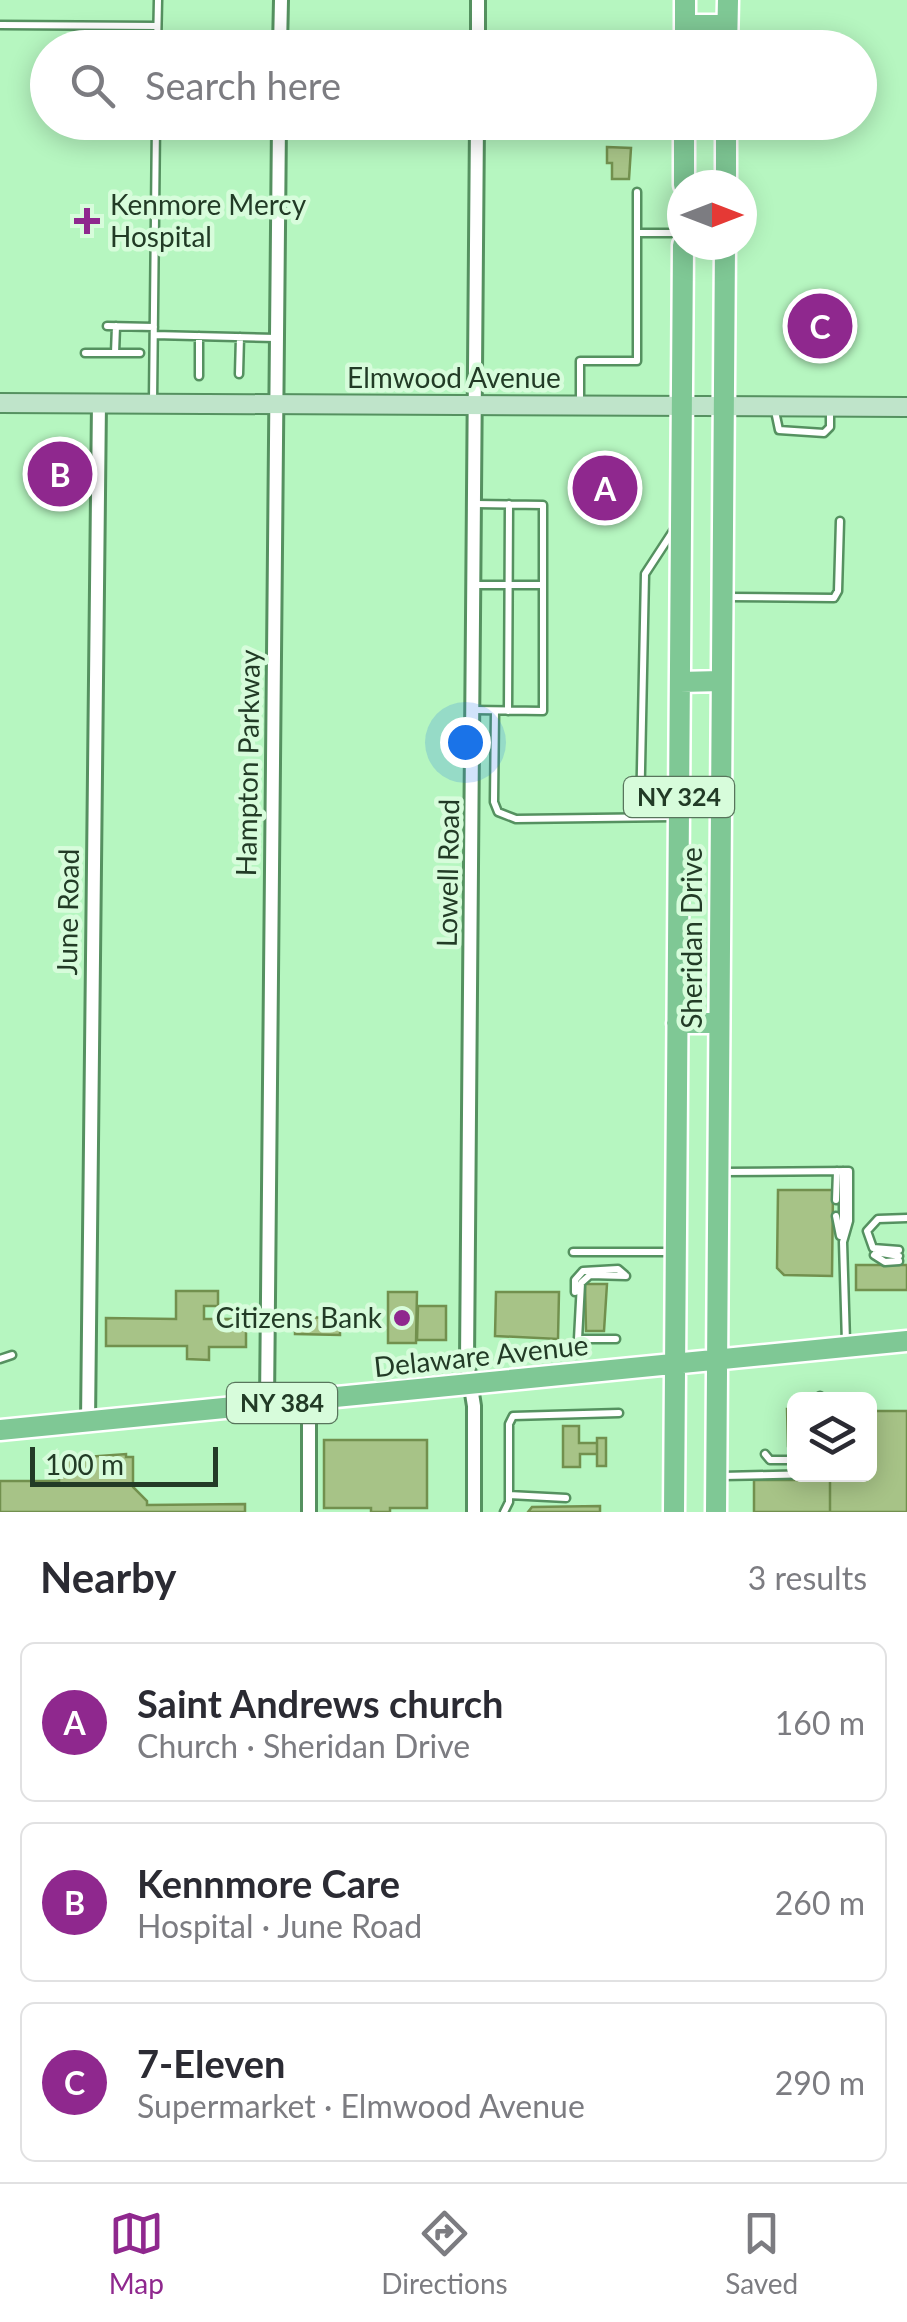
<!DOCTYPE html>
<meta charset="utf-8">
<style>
:root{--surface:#fff;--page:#f7f7f7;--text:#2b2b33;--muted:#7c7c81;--line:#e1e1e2;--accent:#8f288e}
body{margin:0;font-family:Lato,sans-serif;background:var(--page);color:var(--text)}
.controls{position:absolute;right:30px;bottom:30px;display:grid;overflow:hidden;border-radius:15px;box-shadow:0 5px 25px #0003}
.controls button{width:90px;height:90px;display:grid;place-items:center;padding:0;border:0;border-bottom:2px solid var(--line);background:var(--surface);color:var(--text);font:50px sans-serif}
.compass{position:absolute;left:667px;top:170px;width:90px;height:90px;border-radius:50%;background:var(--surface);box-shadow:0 5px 25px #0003;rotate:90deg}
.scale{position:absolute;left:30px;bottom:25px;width:188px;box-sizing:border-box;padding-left:10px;border:5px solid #223b26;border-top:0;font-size:28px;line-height:35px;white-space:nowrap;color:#223b26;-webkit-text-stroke:8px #d7fcdb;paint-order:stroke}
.you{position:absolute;left:465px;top:742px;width:35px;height:35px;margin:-25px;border:8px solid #fff;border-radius:50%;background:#1a73e8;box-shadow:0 0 0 15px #1a73e833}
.badge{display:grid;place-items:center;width:65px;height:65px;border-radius:50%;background:var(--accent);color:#fff;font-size:32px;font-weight:700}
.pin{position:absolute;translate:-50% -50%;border:5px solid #fff;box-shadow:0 2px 10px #0006}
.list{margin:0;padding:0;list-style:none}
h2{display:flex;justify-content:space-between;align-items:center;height:130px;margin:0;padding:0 40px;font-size:42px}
h2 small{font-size:32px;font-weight:400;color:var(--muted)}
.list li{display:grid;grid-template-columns:65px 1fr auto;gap:30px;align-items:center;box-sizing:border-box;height:160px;margin:0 20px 20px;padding:0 20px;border:2px solid var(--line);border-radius:15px}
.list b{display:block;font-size:38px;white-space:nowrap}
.list p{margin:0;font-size:32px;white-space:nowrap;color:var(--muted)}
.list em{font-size:32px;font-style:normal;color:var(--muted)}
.icon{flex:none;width:55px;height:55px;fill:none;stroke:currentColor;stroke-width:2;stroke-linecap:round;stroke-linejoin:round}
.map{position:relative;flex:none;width:907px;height:1512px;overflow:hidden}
.search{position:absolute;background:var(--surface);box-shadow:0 5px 25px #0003;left:30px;right:30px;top:30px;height:110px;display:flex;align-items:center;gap:25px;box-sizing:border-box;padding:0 35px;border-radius:55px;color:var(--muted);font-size:38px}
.sheet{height:670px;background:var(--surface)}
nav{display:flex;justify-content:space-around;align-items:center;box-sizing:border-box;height:140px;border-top:2px solid var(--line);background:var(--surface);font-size:28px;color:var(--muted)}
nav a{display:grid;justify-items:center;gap:5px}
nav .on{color:var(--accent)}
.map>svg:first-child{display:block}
.building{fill:#a7c387;stroke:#72904e;stroke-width:2.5}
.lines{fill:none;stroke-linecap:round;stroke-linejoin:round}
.lane-casing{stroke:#559160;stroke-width:11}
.street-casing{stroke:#559160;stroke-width:18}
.secondary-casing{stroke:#559160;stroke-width:22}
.primary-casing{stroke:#fff;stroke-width:25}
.lane{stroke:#fff;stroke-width:6}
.street{stroke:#fff;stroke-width:12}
.secondary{stroke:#bfe4ca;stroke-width:18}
.primary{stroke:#7fc895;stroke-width:20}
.poi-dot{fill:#8f288e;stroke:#d7fcdb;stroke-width:4}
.labels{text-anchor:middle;stroke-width:9;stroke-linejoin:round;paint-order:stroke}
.shield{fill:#d7fcdb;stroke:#58755c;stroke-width:2.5}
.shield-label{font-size:25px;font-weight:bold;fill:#223b26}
.poi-label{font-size:28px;fill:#223b26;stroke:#d7fcdb;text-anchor:start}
.street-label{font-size:28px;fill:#223b26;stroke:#d7fcdb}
</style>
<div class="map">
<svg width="907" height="1512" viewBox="0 0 907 1512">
<rect width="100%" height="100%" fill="#b6f6c0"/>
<path class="building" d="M607,147L631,148L629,179H612V163H607Z
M792,308H848V343H792Z
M778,1190H833L832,1276L784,1275L777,1268Z
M856,1265H907V1290H856Z
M585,1284H607L604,1331H586Z
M176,1291H218V1306H204V1319H246V1347H209V1360L187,1359V1346H106V1318L176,1319Z
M388,1292H417L416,1343H388Z
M496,1292H559L558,1339L495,1336Z
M418,1306H446V1340H417Z
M295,1317L340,1318V1335L295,1334Z
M787,1409H794V1446H788Z
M870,1411H907V1512H830V1474H870Z
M563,1426H579V1443H597V1454H580V1467H563Z
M597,1438H606V1466H597Z
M324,1440H427V1508H390V1512H371V1508H324Z
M126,1454V1457H133V1487L147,1501V1505L245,1504V1512H0V1481H59V1459Z
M754,1480H830V1512H754Z
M600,1506V1512H528L532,1507Z"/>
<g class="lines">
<g class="lane-casing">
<path id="lane" d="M0,25L157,26
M157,48L158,0
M637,233H682
M107,326L154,327
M116,326L115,353H140
M154,335L276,338
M85,353H115
M239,374L240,337
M199,376V336
M153,402L156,122
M580,404V361H637V192
M775,411L779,430L824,433L830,427V409
M476,585H543
M728,597L834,598L838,591L840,521
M474,710L543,711V505L476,504
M495,711L494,802L498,812L516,819L673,817
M508,711L509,504
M640,817L645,574L675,528
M723,1172L849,1171V1221L843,1242L846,1342
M836,1200L837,1171
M836,1216L840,1236
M843,1235V1171
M899,1250L873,1248L867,1231L878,1219L907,1218
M573,1252H673
M876,1252L899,1256
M874,1255L885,1262L899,1261
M575,1292V1280L583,1271L618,1269L625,1275
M616,1339H578L581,1283L590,1275L626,1276
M0,1359L12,1355
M820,1396V1400
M765,1454L770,1460H794
M722,1476L818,1474
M509,1495L566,1498
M504,1512L509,1502V1424L513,1416L619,1413"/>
</g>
<g class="street-casing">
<path id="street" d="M280,48L281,0
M478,48V0
M309,1400V1512
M267,1404L279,122
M88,1422L99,402
M474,1512V1406L467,1362L477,122"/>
</g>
<g class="secondary-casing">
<path id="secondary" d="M0,403L907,407"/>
</g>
<g class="primary-casing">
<path id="primary" d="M685,25H727
M685,48V0
M727,48L728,0
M684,185V122
M726,185V122
M680,682L721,681
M677,1023H718
M0,1430L907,1341
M674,1512L683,245
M716,1512L725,245"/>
</g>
<use href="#lane" class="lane"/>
<use href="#street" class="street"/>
<use href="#secondary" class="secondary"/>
<use href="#primary" class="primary"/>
</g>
<g class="poi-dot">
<path d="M82 206h10v10h10v10h-10v10h-10v-10h-10v-10h10z"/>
<circle cx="402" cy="1318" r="10"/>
</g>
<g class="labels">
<g class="shield">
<rect x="624" y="777" width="110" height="40" rx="8"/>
<rect x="227" y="1383" width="110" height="40" rx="8"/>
</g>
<g class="shield-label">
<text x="679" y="806">NY 324</text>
<text x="282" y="1412">NY 384</text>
</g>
<g class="poi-label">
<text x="110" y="215">Kenmore Mercy<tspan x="110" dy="32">Hospital</tspan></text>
<text x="382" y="1328" text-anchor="end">Citizens Bank</text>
</g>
<g class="street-label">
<text x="454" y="388">Elmwood Avenue</text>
<text transform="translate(248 763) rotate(-89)" y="10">Hampton Parkway</text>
<text transform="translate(448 873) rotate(-89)" y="10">Lowell Road</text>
<text transform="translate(68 912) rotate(-89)" y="10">June Road</text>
<text transform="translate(692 938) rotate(-90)" y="10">Sheridan Drive</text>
<text transform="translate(481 1356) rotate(-6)" y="10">Delaware Avenue</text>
</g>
</g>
</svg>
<div class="controls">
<button><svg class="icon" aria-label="layers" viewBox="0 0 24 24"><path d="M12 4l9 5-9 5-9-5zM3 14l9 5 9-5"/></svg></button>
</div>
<svg class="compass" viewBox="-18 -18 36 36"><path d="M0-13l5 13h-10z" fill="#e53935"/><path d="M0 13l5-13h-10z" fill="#7c7c81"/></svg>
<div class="scale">100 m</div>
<div class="you"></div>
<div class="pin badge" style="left:605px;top:488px">A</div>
<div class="pin badge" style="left:60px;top:474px">B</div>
<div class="pin badge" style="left:820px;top:326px">C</div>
<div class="search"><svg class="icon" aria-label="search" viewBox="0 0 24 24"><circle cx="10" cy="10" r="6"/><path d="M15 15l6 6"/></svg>Search here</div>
</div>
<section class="sheet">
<h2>Nearby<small>3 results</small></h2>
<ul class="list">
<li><span class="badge">A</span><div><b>Saint Andrews church</b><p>Church · Sheridan Drive</p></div><em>160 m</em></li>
<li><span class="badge">B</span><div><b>Kennmore Care</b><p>Hospital · June Road</p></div><em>260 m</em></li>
<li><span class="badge">C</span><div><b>7-Eleven</b><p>Supermarket · Elmwood Avenue</p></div><em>290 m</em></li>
</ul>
</section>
<nav>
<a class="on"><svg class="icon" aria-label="map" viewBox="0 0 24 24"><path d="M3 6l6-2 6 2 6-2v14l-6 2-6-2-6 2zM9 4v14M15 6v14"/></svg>Map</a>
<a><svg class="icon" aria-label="directions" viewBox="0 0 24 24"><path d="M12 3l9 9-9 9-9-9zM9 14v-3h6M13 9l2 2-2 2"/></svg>Directions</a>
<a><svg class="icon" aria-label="saved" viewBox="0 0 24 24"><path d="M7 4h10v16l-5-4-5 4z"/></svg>Saved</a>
</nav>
